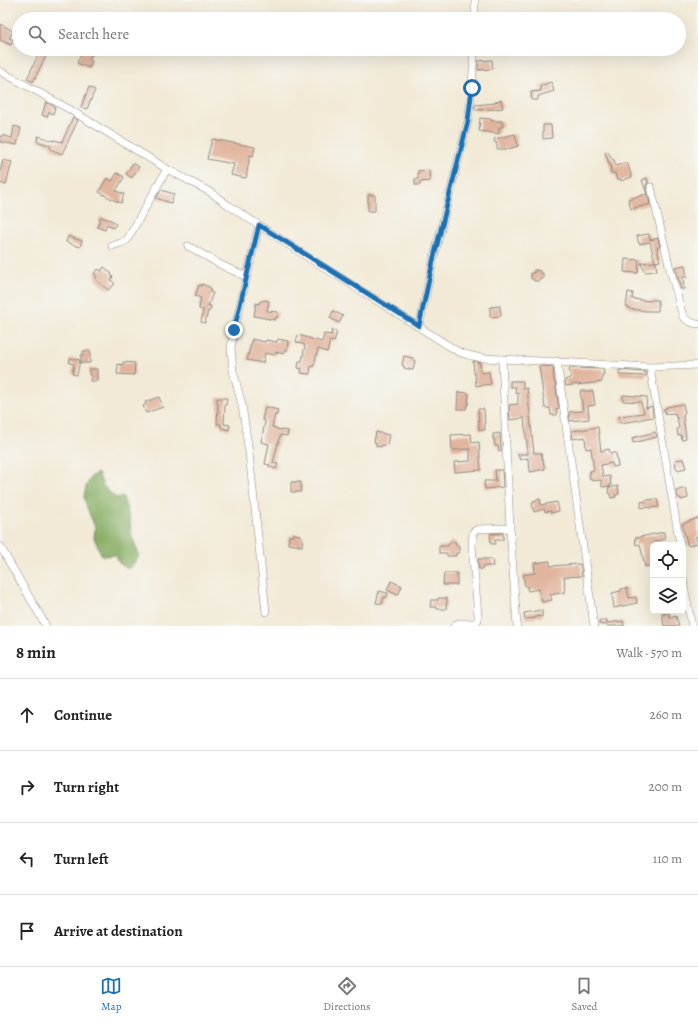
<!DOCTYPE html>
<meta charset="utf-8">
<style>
:root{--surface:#fff;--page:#f6f6f6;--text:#222;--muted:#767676;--line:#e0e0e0;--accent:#1f6fb2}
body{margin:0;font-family:Alegreya,serif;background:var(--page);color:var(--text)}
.controls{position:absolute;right:12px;bottom:12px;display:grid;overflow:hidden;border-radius:6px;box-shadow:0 4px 16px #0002}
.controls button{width:36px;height:36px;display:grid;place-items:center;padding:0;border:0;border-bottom:1px solid var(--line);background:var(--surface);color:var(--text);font:20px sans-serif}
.stop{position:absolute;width:12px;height:12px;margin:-9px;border:3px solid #1f6fb2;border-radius:50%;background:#fff}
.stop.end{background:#1f6fb2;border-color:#fff;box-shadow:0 1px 4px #0008}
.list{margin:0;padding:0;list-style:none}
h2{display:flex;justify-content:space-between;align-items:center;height:52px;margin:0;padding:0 16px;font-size:17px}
h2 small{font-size:13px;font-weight:400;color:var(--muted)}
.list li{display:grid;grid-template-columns:26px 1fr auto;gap:12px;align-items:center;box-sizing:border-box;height:72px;padding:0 16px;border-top:1px solid var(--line)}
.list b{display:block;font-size:15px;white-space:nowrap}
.list em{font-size:13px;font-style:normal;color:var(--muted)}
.icon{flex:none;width:22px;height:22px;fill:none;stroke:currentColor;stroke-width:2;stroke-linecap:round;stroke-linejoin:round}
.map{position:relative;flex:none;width:698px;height:626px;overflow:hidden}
.search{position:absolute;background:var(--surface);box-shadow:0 4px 16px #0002;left:12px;right:12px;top:12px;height:44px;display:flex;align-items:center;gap:10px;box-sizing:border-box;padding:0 14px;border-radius:22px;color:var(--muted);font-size:15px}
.sheet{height:340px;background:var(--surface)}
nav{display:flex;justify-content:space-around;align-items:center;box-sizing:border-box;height:56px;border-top:1px solid var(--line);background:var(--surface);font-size:11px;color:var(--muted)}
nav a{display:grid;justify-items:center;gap:2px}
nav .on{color:var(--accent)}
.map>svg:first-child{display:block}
.forest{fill:#86ac61;stroke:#586c46}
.building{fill:#e1b49d}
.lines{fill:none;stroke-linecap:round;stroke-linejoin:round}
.minor-casing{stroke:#8e8a81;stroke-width:8}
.minor{stroke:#fff;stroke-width:7}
.route{stroke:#1f6fb2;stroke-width:5}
</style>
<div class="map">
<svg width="698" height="626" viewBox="0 0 698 626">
<rect width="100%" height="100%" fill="#f6f6f2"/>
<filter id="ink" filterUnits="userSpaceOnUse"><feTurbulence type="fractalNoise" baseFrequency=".025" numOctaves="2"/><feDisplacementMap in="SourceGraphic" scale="8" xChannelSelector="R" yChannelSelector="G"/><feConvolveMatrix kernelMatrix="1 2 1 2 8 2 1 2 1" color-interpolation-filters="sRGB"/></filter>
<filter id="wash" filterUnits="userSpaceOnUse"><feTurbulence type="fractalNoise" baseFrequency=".012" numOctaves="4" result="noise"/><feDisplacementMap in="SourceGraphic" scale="16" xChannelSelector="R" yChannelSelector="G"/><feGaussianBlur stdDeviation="0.9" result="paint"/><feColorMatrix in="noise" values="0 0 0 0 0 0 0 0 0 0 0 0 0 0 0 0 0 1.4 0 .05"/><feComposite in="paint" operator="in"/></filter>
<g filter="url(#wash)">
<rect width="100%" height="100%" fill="#f2ead7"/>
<path class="forest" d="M98,473L103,486L116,498L123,497L130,520L131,534L139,555L134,563L128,569L119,563L116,555L102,556L94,538L95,527L87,508L84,497L86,486L92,476Z"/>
<g id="blocks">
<path class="building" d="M0,24L13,31L9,38L14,40L11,45L0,40Z
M83,49H94L89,60L92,61L89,68L77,63Z
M40,51L47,54L33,82L27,79Z
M492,60L493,69L478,70V61Z
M551,82L554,91L538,96V100H532L531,92L541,91L540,86Z
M89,87L95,90L87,109L81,107Z
M501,100L503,108L496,109L475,110V105L495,103V102Z
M46,102L55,107L53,114L49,112L47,117L42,115Z
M73,117L78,120L62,154L50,149L51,146L37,141L38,136L54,141V140L62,142Z
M480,118L491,119V121H502L503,127H499V134L479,131Z
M543,125H551L552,138L543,139Z
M14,126L21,128L17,145L0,142L2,135L12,138Z
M515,134L518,146L508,149H497V143H495L494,139Z
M212,139L255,147L253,156L250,155L246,178L231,175L234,164L207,159Z
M607,151L613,160H614L616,166L627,162L632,177L621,181L620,178L617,180L615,173L612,174L610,169H611L605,152Z
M3,160L12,162L6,185L0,183V172Z
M133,163L139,167L132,178L126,174Z
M429,170L430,181L420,182V185H415V179H418V171Z
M117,173L124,177L116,191L124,194L121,203L112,199L99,192L107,178L112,181Z
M647,178L648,183L646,185V188L650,204L631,209L628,199L647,194L642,180Z
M161,190L174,194L171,203L156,198Z
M368,195H375V211H368Z
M100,217L111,220L116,224L113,228L107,224L105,230L97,227L100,220L99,219Z
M649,234L650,240L658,238L660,247H657L660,261L655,262L650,242L639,244L637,236Z
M68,236L82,241L80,247L66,242Z
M625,259L639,260L638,273L624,272Z
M656,262L657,271L645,272L641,263Z
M685,265L687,277H683L684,289H681L675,267Z
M104,267L112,274L111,275L113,277L111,280L115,284L108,290L95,279L97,276L94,274L98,269L101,271Z
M534,270L540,271V273H543V279H539V281H534V279H531V273H534Z
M202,284L211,288L210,292L213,293L208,306H211L210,311H208L205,323L201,322L203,310L199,309L201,298L195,296L199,285L201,286Z
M628,292L633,293L632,299L651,301V300H658V311H646L629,309V307H626Z
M264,300L269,301L267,311L278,312L277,318H275V320L254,316L256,303L259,304L260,301H263Z
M500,306L501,316L490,317V307Z
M333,311L343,316L339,323L330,318Z
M332,330L337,332L334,342L330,341L327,352L318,349L314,366H311L310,374L301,373L302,369L298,368L299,361H302L305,345L296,342L298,335L322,342L324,334L331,335Z
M252,339L265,342L266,340L277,342L278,339L288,341L287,351L284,350V354L276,352L275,355L265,353L263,363L247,360Z
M83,351H90V363H81V355H83Z
M404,356L413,358V360L415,361L413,370L404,368V366L402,365Z
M70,358L80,360L77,375L72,374L74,364L69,363Z
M473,361L480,363L481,373L489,372L491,384L476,386L475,374H474Z
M123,362L135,363L134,375L117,374L118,364L123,365Z
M539,366L553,367L554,382H555L559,408L556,409L557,415H551L550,408H545Z
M569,368L603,369L604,375H602V382L577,385V384L573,385L566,386L565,380L571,378Z
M89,369H97V381H90L91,375H89Z
M619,370L646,372V376L619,375Z
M510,381H523V389L527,388L534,453H541L545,469L530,472L529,461H528V458L520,460L518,454H528L524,418L510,420L509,405L518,404V393H515L516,387H510Z
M580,391H593L595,405L588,406L589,419L570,421L569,412L583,411Z
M458,392L469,393L468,405H467L466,409H457Z
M623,395L647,397L646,408L652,406L653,417L641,419V420L620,423L619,416L644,413L641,402L623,401Z
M159,397L163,407L146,413L143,406L146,404L145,402Z
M217,398H227L226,405L225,404L224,424L230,425L229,430L221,428V424H217L218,404H217Z
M683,404L685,413L683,414L684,416H683L686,439L682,440L681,435L678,436L677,429L679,428L677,417L676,418L675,413L666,414L664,409L667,408L666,407Z
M265,407L278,410L277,415H275L272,427L276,428V429L288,431L287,436L280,435L273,463L278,464L276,469L269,467L270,465L265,464L269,444L261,442L265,422V420H262Z
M478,409H484L485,430H479Z
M598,427L601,451L609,449L610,453H616L618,466L613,467L612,463L601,465L603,477L610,476L611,486L602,487L601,480L592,481L591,479H590L589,473H591L590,471L594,470L591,448L586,449L585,437L573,439L572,431Z
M376,432L389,435L387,445L385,444L384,446L382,445L381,447L376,446V443L374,442Z
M655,432L657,437L633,443L632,438Z
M500,433L501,451H499L498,446H495L494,439H493V434Z
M471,434L472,443L479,442L481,470L455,472L454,462L470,461V449L452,450L451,435Z
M683,459L686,468L677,470L675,464H676L675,460Z
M495,470H502L503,487L485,489L484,481H496Z
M291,482H301V492H291Z
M618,486L619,494L615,495L616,497L611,498L610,494H609L608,488Z
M686,488L688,498L681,500V498H678L676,491Z
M540,499L541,505L557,502L559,511L551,513V511L545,512L544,509L534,512L532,504H533V501Z
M657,499L659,507L648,508V507L641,508V502L647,501V500Z
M698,518V536L695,537L698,543L688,546L682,524Z
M664,532L665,539L653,542V565L645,567L640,544L636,545L635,538Z
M503,533V540H495V544H491L490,534Z
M293,534L301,535V537L303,538L302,546L288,544L289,536H293Z
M449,542H456V546H459V553H456V556H447V553H439V546H447L448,545H449Z
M478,559H492L493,566H483V569H479Z
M550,561V566L580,564L582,576L564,577L565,583H564L565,592L550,595L552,600L542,602L539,589L528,591L527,586H525L523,575L535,573L534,563Z
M444,573H457V585H443Z
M391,581L402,586L398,595L387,590Z
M627,588L629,598L636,597L637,603L614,608L612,593L621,591V589Z
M379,591L388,593L386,598L384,597L382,604L376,603Z
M438,598H447L446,609H437V607H430L431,600H438Z
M542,610V617L536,616V618L525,619L524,613Z
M669,613L670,618L676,616L679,626H664L662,614Z
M600,620H607V623L623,621L624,626H607L606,625L599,624Z"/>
</g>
</g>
<g filter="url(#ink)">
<use href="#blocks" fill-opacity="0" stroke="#8e8a81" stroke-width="1"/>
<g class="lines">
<g class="minor-casing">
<path id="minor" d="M475,19V0
M0,71L69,109L167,169L210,192L228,205L306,256L457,351C466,355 474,357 484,358L650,367L698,365
M651,187L669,265L683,317C688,321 692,324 698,324
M259,225L234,331L231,348L233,371L242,405L249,453L266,612
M112,246L121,243L127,240L167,169
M188,246L221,265L247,277
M419,327L433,261L468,121L472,89L474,49
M502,359L510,528L517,626
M557,361L594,626
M650,367L680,545
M0,546L46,626
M683,576L684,586L692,626
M454,626L458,623H475L478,620V615L472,546L473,532L478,529L510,528"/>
</g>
<use href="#minor" class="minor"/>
</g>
</g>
<g class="lines" filter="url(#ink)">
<path class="route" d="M234,330L259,225L419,326L433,261L468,121L472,88"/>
</g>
</svg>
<div class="controls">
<button><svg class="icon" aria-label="locate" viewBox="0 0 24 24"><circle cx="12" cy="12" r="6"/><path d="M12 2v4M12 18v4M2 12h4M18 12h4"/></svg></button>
<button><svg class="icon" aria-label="layers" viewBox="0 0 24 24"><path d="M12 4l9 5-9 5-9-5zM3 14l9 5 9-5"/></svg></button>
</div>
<div class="stop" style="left:472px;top:88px"></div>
<div class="stop end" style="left:234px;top:330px"></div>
<div class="search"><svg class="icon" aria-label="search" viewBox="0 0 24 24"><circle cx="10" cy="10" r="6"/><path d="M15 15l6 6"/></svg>Search here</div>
</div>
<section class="sheet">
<h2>8 min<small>Walk · 570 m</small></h2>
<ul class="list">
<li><svg class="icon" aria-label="ahead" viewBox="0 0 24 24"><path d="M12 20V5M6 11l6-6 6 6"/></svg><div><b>Continue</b></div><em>260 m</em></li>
<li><svg class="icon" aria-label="right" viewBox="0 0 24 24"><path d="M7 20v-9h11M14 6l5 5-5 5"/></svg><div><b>Turn right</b></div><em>200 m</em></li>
<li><svg class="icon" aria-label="left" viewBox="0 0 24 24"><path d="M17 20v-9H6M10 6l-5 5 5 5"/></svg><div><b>Turn left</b></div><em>110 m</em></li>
<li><svg class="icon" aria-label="arrive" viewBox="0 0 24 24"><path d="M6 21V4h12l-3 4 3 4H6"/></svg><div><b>Arrive at destination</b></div></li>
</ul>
</section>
<nav>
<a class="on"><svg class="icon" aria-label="map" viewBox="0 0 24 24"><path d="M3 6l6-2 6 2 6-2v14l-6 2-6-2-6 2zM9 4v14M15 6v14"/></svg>Map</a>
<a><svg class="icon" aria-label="directions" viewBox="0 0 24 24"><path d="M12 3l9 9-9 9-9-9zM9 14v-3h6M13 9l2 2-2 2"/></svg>Directions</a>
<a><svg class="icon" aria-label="saved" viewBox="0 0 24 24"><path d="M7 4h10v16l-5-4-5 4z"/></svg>Saved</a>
</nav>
